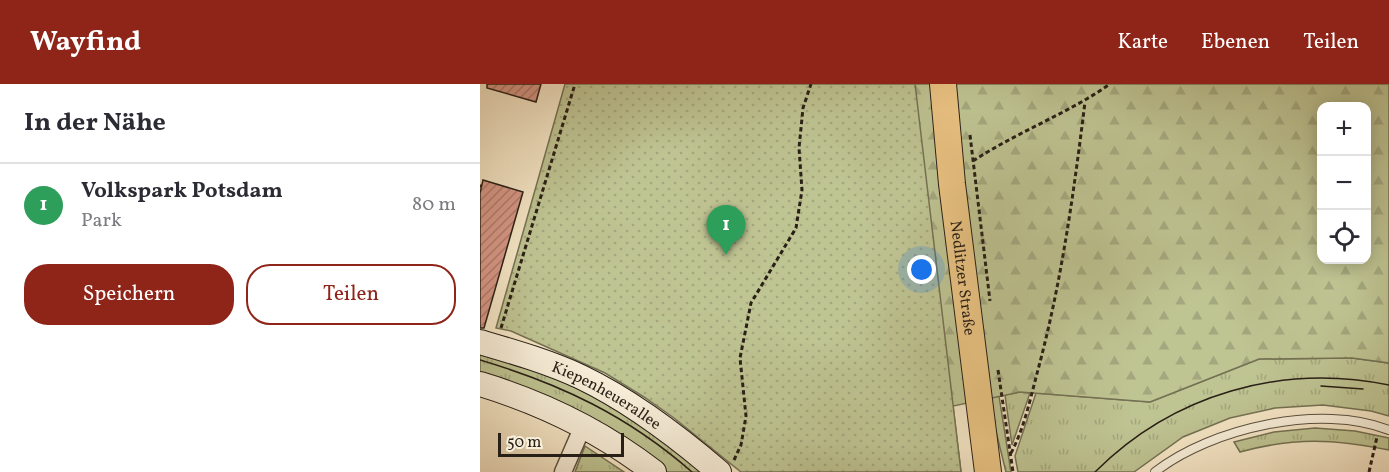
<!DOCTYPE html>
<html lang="de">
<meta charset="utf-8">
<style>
:root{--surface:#fff;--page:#f7f7f7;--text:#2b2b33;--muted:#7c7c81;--line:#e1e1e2;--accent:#8f2418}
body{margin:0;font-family:Vollkorn,serif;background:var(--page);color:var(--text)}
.controls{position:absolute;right:18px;top:18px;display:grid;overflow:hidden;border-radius:12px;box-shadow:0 3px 15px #0003}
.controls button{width:54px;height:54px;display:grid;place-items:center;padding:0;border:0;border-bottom:2px solid var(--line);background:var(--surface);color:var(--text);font:30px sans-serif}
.scale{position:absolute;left:18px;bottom:15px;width:126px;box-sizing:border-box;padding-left:6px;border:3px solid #281f16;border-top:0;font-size:16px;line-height:21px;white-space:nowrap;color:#281f16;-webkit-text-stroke:4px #f8efda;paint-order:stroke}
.you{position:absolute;left:442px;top:186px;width:21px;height:21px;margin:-15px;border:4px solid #fff;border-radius:50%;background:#1a73e8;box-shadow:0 0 0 9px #1a73e833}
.badge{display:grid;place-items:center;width:39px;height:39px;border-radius:50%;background:var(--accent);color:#fff;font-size:20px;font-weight:700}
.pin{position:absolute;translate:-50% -50px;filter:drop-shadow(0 2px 3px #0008)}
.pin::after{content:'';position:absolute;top:32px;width:21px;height:18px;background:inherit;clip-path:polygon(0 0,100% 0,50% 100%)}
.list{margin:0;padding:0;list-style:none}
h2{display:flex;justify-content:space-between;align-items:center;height:78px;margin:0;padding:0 24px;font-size:26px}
h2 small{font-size:20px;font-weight:400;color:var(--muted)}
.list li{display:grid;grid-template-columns:39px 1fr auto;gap:18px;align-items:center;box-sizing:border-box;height:84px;padding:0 24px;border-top:2px solid var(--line)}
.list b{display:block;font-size:22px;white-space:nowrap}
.list p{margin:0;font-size:20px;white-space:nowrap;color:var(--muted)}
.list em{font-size:20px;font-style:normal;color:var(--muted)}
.actions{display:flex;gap:12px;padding:18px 24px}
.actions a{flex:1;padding:14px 0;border:2px solid var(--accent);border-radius:24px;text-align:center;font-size:21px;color:var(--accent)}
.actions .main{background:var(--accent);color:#fff}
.icon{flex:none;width:33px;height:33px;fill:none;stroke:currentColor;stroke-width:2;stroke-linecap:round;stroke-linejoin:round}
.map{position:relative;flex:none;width:909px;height:388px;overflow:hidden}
header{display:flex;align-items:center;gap:36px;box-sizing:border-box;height:84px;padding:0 30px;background:var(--accent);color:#fff}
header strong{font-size:28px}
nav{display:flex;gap:33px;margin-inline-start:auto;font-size:21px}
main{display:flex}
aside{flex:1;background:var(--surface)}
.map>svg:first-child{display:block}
.grass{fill:url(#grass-tufts);stroke:#747254;stroke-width:1.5}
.forest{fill:url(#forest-firs);stroke:#747254;stroke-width:1.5;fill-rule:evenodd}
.park{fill:url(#park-dots);stroke:#747254;stroke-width:1.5}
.building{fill:url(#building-hatch);stroke:#281f16;stroke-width:1.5}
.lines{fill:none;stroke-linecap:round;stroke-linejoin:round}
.lane-casing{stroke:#5b5142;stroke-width:10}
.street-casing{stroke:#5b5142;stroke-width:19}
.secondary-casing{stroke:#281f16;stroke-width:26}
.primary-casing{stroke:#281f16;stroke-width:28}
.path{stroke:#281f16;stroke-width:3;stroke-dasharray:4.5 3;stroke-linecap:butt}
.lane{stroke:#f8efda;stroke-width:8}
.street{stroke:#f8efda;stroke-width:16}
.secondary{stroke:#f8efda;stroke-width:24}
.primary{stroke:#eac383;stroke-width:26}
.tram{stroke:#281f16;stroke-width:1.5}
.labels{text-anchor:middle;stroke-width:4.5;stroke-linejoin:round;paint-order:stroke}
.street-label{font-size:16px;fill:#281f16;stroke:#f8efda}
</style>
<header>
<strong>Wayfind</strong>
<nav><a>Karte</a><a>Ebenen</a><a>Teilen</a></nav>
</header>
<main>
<aside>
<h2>In der Nähe<small></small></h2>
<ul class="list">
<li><span class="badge" style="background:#2e9e5b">1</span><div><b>Volkspark Potsdam</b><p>Park</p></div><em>80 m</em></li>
</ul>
<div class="actions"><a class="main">Speichern</a><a>Teilen</a></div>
</aside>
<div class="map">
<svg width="909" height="388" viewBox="0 0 909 388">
<defs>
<pattern id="grass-tufts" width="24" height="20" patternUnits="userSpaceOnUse" patternTransform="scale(1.5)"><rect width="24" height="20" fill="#bfc493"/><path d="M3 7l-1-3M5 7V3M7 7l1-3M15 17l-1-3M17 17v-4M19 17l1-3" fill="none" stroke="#a4a87e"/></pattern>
<pattern id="forest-firs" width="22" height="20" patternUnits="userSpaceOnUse" patternTransform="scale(1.5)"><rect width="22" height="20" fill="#bfc493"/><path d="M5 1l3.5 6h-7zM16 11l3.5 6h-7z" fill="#a4a87e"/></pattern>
<pattern id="park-dots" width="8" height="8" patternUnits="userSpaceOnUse" patternTransform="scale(1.5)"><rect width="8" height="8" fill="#bfc493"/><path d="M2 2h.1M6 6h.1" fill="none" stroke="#a4a87e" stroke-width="1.8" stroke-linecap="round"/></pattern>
<pattern id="building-hatch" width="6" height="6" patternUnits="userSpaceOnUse" patternTransform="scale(1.5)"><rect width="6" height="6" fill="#d79786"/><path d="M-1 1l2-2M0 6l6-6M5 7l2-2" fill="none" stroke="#ae7b6d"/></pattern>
</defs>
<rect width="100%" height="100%" fill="#f5e6c6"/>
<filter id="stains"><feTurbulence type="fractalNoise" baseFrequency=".00333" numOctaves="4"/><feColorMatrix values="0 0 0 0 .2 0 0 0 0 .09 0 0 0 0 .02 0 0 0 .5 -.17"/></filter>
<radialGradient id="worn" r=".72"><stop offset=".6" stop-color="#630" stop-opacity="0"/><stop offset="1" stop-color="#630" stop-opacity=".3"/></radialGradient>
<path class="grass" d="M0,266L101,302L229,388H183L0,295Z
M872,274L909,279V332L891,327L843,321L795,324L750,334L703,353L654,388H538L535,372L556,309L670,318L779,275Z
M540,308L550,309L532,361L525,311Z
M519,312L531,388H526L508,315Z
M835,344L875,347L909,354V366C855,355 814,353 760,368L754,358L794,348Z
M105,362L144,388H95Z"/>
<path class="forest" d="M112,0H909V279L872,274L779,275L670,318L540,308L473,322L481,388ZM842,22H886V176H842Z"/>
<path class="park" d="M85,0H435L481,388H261L194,334L164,313L125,289L31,247L16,244Z"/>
<path class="building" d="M7,0H61L56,18L7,4Z
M3,96L43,108L4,244H0V109Z"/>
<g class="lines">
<g class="lane-casing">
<path id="lane" d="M675,388C731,344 841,319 909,346"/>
</g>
<g class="street-casing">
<path id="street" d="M83,388L103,342"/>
</g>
<g class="secondary-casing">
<g id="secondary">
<path id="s1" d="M0,258C34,268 69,278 101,293C151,317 197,352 239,388"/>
<path d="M0,300C63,319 122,348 174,388"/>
</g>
</g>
<g class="primary-casing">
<g id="primary">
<path id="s2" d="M463,0L472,100L508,388"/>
</g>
</g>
<path class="path" d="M490,51L510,217
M493,77C537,48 587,30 630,0
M0,102H2
M21,244L95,0
M518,286L533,388
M531,369C545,343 551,311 559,282C582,195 594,107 605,18
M254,376L261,361L266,332L260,274L271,219L316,144L322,106L319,64L323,24L331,0
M889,388L897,353"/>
<use href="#lane" class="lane"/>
<use href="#street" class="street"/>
<use href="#secondary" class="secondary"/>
<use href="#primary" class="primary"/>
<path class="tram" d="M0,276C81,300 148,332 212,388
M841,302L883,305
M615,388C693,310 802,279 909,301"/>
</g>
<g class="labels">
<g class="street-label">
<text dy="6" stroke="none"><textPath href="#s2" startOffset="195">Nedlitzer Straße</textPath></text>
<text dy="6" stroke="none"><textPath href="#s1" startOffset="138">Kiepenheuerallee</textPath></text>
</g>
</g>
<rect width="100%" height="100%" filter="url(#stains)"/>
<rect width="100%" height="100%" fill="url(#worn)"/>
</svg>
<div class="controls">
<button>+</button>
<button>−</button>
<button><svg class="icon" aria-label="locate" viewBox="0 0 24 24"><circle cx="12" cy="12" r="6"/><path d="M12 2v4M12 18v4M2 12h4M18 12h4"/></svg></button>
</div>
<div class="scale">50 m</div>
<div class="you"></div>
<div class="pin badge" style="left:246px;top:171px;background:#2e9e5b">1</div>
</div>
</main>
